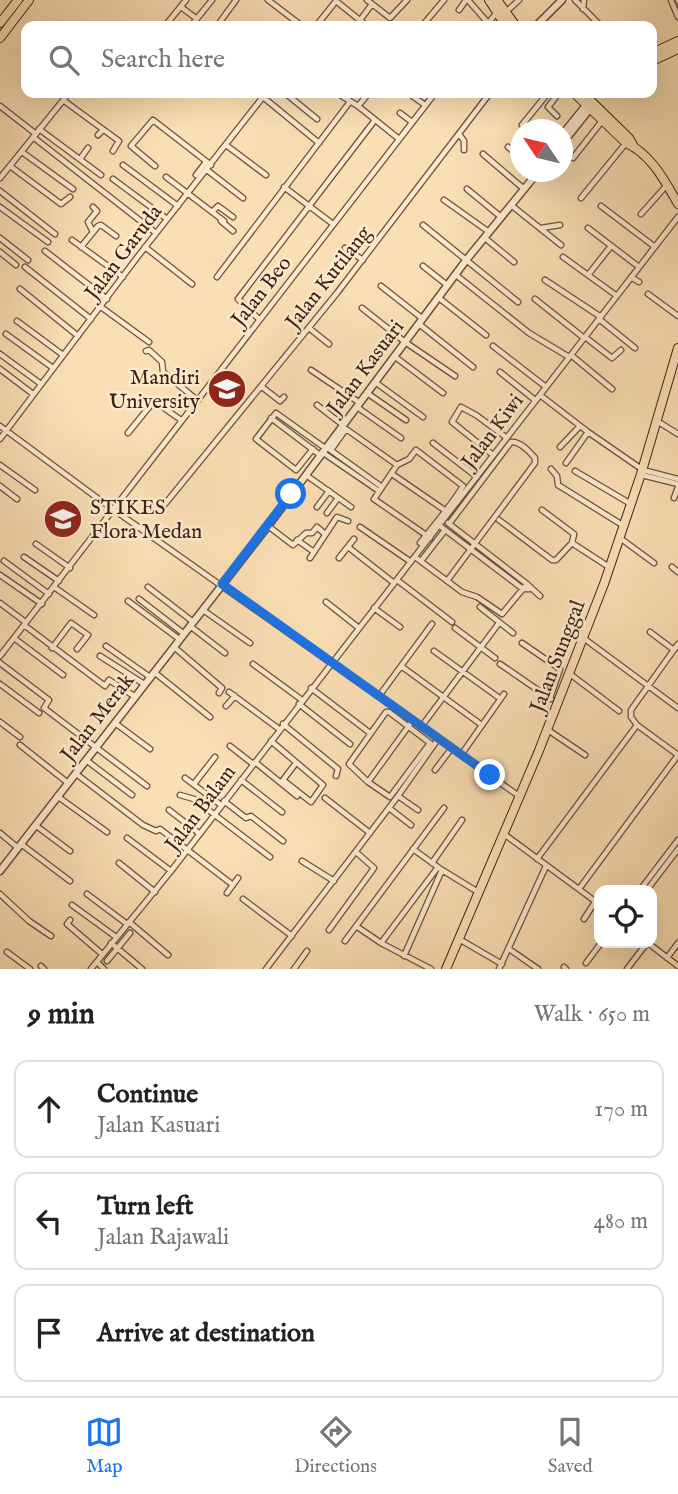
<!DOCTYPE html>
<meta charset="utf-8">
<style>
:root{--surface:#fff;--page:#f2f2f2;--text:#222;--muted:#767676;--line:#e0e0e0;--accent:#1a73e8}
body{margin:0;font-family:"IM FELL English",serif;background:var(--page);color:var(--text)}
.controls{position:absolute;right:21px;bottom:21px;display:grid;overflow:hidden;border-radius:14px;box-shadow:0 7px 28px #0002}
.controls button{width:63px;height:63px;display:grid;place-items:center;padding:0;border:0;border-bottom:2px solid var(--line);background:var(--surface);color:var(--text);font:35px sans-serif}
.compass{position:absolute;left:510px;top:119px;width:63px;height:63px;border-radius:50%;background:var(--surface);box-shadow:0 7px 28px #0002;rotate:305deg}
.stop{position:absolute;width:21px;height:21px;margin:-16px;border:5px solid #1a73e8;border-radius:50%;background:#fff}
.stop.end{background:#1a73e8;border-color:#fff;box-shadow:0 2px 7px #0008}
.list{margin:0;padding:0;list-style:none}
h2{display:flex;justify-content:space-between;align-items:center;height:91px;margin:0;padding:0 28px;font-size:30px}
h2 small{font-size:23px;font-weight:400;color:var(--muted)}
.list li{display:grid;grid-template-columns:46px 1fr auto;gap:21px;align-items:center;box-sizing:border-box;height:98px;margin:0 14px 14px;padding:0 14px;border:2px solid var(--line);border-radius:14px}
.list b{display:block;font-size:26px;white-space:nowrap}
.list p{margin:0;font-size:23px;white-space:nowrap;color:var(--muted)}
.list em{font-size:23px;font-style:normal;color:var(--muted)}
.icon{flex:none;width:38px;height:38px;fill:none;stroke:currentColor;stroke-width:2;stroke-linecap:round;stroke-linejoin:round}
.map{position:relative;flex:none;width:678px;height:969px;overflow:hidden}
.search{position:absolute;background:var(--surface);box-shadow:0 7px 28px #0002;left:21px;right:21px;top:21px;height:77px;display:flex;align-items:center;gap:18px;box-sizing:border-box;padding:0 24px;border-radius:14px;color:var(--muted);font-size:26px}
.sheet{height:427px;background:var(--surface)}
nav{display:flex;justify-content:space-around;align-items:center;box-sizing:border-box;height:98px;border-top:2px solid var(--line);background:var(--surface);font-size:19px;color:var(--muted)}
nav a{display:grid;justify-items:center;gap:4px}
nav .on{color:var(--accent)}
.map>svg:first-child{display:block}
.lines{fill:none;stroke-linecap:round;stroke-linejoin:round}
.stream{stroke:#876b53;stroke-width:2}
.minor-casing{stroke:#6b4f3b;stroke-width:7}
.tertiary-casing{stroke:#6b4f3b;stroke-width:9}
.primary-casing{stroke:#3b1f13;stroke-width:10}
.minor{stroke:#fceace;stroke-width:4.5}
.tertiary{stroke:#fceace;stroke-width:6}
.primary{stroke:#fbdfb4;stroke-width:8}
.route{stroke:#1a73e8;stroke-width:9}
.labels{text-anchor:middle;stroke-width:5;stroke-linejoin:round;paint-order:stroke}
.street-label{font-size:21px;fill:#3b1f13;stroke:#fceace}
.poi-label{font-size:21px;fill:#3b1f13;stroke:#fceace;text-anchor:end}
</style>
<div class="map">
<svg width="678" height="969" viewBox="0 0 678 969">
<rect width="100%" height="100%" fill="#fbdfb4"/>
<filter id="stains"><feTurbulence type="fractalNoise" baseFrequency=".00286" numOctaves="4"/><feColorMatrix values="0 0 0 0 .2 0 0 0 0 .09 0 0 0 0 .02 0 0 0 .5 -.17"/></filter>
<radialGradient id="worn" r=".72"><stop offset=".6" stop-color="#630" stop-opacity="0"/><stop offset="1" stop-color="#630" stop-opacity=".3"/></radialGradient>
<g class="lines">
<path class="stream" d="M674,0L678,6"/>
<g class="minor-casing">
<path id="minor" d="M268,0L302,26
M367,0L390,18L407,0
M468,0L488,23
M575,0L601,26
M671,0L678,17
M336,1L367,26
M181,7L197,19
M583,9L584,0
M459,10L466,0
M506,12L519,0
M361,19L372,4
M165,26L186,0
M191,26L212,0
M217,26L236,0
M316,26L336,1
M422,26L444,0
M486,26L498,11
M285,93L317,119
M337,93L358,106L399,139
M408,93L425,105
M263,97L319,143
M63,100L119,141L113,151
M0,106L36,134
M358,106L369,93
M400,113L412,122
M557,116L548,107L559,93
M522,125L548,93
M39,129L101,175
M459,134L464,141V150
M98,135L103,130
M33,137L156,233
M226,145L266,175
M508,147L520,157
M22,152L73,189
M483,154L524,189
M573,158L602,121
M80,159L88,148
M123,165L178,206
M10,166L61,204L70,197
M155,166L131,146L153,120L211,165
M207,170L243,198
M196,175L206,162
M166,177L224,221
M0,178L69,93
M113,179L167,219
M284,187L333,224
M467,189L501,217
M0,191L55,234
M581,198L626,143
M444,200L489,232
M511,205L561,245
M601,206L655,247
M0,207L48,242
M212,212L218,206L233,217
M641,214L667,185
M221,221L233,231
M423,225L518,302
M541,228L560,225
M588,228L639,267
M92,230L88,222L97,211L93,207
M0,238L28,260
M485,238L514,262
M72,240L123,277
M81,247L98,226L101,225L116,236
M145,247L192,284
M345,248L363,260
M45,251L107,299
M0,252L16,265
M563,257L617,296
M423,266L447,285
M25,267L91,319
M456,275L529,333L569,357
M588,275L611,246
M217,277L349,103
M631,277L639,282
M545,280L601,317
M381,286L423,319
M20,289L78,336
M648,294L678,316
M439,298L486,335
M535,299L584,338
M101,307L149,342
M362,308L405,342L455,376
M259,319L238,299L375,120
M599,319L635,348
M17,321L63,355
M419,324L473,367
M309,328L329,344
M6,334L53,368
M585,337L612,358L621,350
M493,346L546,387
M146,351L149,350L162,362L163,372L197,400
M0,354L41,384
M571,355L612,389
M394,356L443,393
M0,369L33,394
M311,370L360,403
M500,372L535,400
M375,382L423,417
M262,387L280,401L284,397
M367,393L406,420
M540,395L588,432L643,470L678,479
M317,405L343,425
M357,407L401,438
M271,418L320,455
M657,421L678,434
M0,426L100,500L519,796
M128,433L154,401L181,420
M0,439L139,255L266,93
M433,443L477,477
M560,447L580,426
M313,449L296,470L256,439L276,413L325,448
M329,449L382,487
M331,450L346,429L397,465
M322,452L379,491
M493,455L452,422L461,407L476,415L507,438
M566,463L588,432
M0,465L35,490
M551,469L557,476L558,485L624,526
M575,471L631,504
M392,474L446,511
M306,475L351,507
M642,475L678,484
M0,486L17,499
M674,498L678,487
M165,504L337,293L490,93
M317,507L329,491
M542,510L574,534L572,543
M327,513L338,498
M499,520L552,560H556L572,543L609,567
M448,523L527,584L540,596
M268,526L293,545L306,533H312L317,527L325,534
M440,526L523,589H530
M360,527L411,562
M620,538L654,563
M297,540L314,552
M420,543C435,524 451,506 463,486L416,450L409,459L397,465L374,499L426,535L430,538
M36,544L70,568
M348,547L394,583
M24,557L59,581
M415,557L462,592L477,597L502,614L527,584
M310,558L337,517L348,521
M339,558L354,539
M4,561L49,594
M421,561L445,530
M672,567L678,572
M0,575L42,604
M397,580L452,622
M447,581L535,463V458C529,451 520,441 511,442L449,524
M54,587L94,615
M148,587L192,621
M139,599L183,633
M128,601L179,639
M326,602L359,628
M0,603L24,621
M480,607L513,633
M374,608L400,627
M203,610L250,643
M24,625L105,686L109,680L134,696
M190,626L225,653
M455,628L495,658
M650,632L674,650
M582,637L678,708
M14,638L63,675
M522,643L560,669L550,698
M106,646L150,677
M174,647L222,688L219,693
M52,648L71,623L88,635L77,649
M434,651L498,697
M0,656L435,93
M100,656L144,684
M0,663L49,700L44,708L147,786
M253,664L302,700
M500,664L551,699
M401,666L479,723
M154,672L210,717
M570,674L619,711
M0,684L39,713
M311,688L370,733
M229,692L279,729
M379,696L432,624
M299,704L350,744
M226,706L235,696
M386,712H389L430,743L390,797L368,782L349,764Z
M0,722L20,737
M115,723L150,749
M283,724L338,769L336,776
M637,725L678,755
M421,727L499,623
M548,730L585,755
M271,741L323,785L311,802L283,780L296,763
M20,745L68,783
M230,746L253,764
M461,755L504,694
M86,760L132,795
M255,762L297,796
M435,770L451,749
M75,773L143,825L156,831L160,829L233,885
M185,778L221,805
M241,780L282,812
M368,782L413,720
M194,784L215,757
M180,795L194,799L270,857
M57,796L107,832
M398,796L418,810
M325,798L370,833
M224,801L246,818L251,816L283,841
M389,808L411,825
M169,810L200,834
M35,825L70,851
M0,833L18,848
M504,834L599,904
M127,838L171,871
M21,844L70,881
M413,849L442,870L478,892
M537,859L637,725L631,717V710L678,644
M302,861L334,881
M119,863L155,892
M432,863L462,820
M579,889L678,755
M640,890L678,840
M647,890L678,849
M227,893L238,878
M0,894L29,921L51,936
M87,894L127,924
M243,899L292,936
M72,905L116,937
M584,919L595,902
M70,920L67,924L102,954
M129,922L168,955
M356,926L381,943L431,969
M329,930L374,868L356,852
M459,939L502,964
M345,941L444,808
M111,943L142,969
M381,943L438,867
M648,943L678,966
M509,949L538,969
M7,952L30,969
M404,956L442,870
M667,958L678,943
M107,961L130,933
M97,962L104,969
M586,963L601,943
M41,966L44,969
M564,967L566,969
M91,969L171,871L678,217
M266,969L398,796L438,739
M294,969L307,951
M499,969L546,866
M627,969L647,943"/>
</g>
<g class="tertiary-casing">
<path id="tertiary" d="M536,26L562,0
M562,135L587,104
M562,144L593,105
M0,871L268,526L467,259L538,172"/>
</g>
<g class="primary-casing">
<path id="primary" d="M489,0L506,26
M497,0L516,26
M0,23L18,0
M0,38L29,0
M652,53L678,41
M652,61L678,49
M574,93L626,143C651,154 665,181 678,204
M583,93L629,138L634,147
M446,969L538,753L604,584L641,474L678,348"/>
</g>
<use href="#minor" class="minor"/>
<use href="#tertiary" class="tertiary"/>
<use href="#primary" class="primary"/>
</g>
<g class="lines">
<path class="route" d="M291,494L222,584L490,775"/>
</g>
<defs>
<g id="university-disc" transform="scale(2.0125)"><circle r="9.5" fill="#8f2418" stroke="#fceace"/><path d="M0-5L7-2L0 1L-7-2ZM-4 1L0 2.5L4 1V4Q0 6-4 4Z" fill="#fff"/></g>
</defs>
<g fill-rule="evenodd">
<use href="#university-disc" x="227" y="389"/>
<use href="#university-disc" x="63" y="519"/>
</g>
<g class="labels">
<g class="street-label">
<text transform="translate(123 252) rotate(-53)" y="7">Jalan Garuda</text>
<text transform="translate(328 277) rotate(-52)" y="7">Jalan Kutilang</text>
<text transform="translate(261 291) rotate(-52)" y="7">Jalan Beo</text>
<text transform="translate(365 367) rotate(-53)" y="7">Jalan Kasuari</text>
<text transform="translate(492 431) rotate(-53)" y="7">Jalan Kiwi</text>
<text transform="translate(557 656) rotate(-69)" y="7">Jalan Sunggal</text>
<text transform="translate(97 717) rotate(-52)" y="7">Jalan Merak</text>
<text transform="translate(200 808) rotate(-53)" y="7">Jalan Balam</text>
</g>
<g class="poi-label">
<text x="200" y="384">Mandiri<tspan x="200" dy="24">University</tspan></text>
<text x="90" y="514" text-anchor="start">STIKES<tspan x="90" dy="24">Flora Medan</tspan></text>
</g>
</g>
<rect width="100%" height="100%" filter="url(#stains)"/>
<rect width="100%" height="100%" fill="url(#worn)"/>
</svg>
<div class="controls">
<button><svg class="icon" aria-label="locate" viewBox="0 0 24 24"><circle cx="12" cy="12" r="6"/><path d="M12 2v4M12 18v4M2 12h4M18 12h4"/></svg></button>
</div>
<svg class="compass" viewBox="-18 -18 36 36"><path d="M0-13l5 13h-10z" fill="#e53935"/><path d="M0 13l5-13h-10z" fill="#767676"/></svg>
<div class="stop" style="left:291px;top:494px"></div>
<div class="stop end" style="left:490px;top:775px"></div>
<div class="search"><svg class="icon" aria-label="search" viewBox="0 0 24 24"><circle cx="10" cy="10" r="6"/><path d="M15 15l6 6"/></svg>Search here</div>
</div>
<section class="sheet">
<h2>9 min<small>Walk · 650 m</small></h2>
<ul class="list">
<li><svg class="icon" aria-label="ahead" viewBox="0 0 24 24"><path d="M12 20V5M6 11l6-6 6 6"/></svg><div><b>Continue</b><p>Jalan Kasuari</p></div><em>170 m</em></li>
<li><svg class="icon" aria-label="left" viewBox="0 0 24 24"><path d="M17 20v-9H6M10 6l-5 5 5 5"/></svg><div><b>Turn left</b><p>Jalan Rajawali</p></div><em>480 m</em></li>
<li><svg class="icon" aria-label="arrive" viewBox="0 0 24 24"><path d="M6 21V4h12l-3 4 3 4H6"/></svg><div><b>Arrive at destination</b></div></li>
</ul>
</section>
<nav>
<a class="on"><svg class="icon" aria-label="map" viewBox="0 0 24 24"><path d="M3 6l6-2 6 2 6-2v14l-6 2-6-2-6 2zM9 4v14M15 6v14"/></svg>Map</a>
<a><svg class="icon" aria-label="directions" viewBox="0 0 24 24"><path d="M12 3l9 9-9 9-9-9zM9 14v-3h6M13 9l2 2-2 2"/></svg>Directions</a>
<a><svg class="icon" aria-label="saved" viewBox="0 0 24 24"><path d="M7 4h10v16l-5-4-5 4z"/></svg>Saved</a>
</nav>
